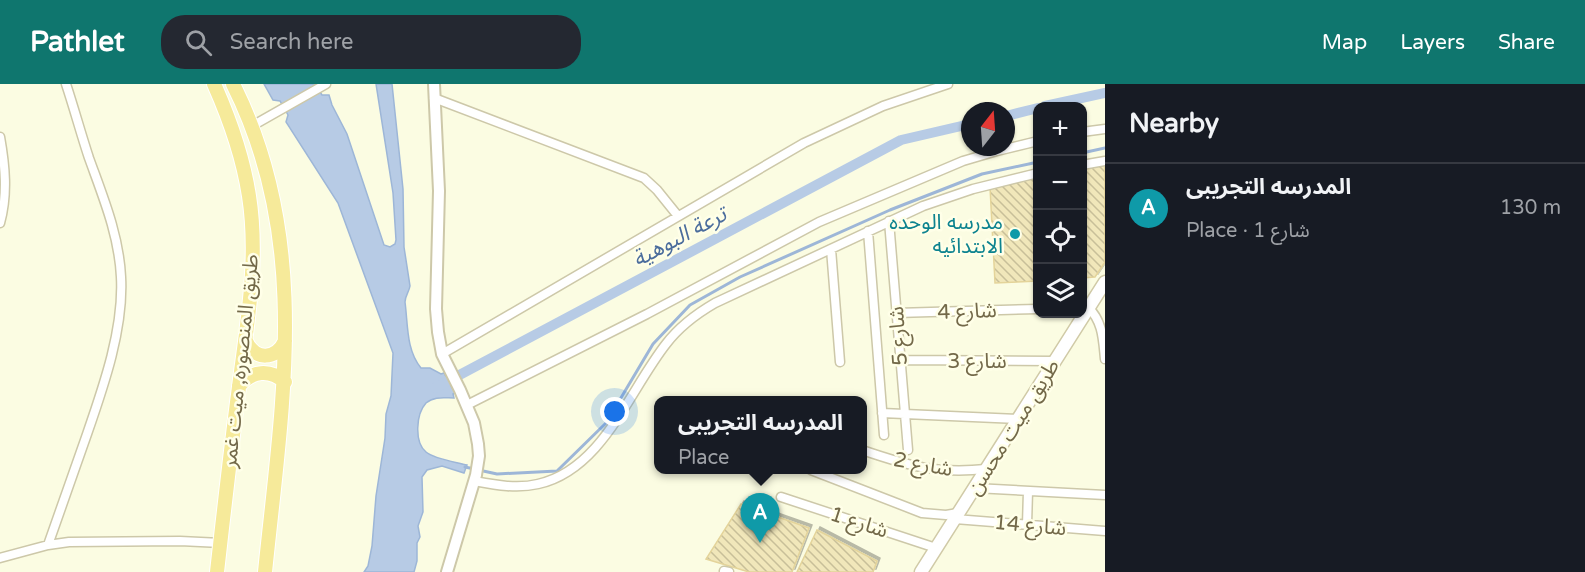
<!DOCTYPE html>
<meta charset="utf-8">
<style>
:root{--surface:#171b24;--page:#242831;--text:#f1f3f6;--muted:#9ea1a6;--line:#363941;--accent:#0f766e}
body{margin:0;font-family:"Varela Round","Noto Sans Arabic",sans-serif;background:var(--page);color:var(--text)}
.controls{position:absolute;right:18px;top:18px;display:grid;overflow:hidden;border-radius:12px;box-shadow:0 2px 4px #0004}
.controls button{width:54px;height:54px;display:grid;place-items:center;padding:0;border:0;border-bottom:2px solid var(--line);background:var(--surface);color:var(--text);font:30px sans-serif}
.compass{position:absolute;left:961px;top:18px;width:54px;height:54px;border-radius:50%;background:var(--surface);box-shadow:0 2px 4px #0004;rotate:17deg}
.you{position:absolute;left:615px;top:328px;width:21px;height:21px;margin:-15px;border:4px solid #fff;border-radius:50%;background:#1a73e8;box-shadow:0 0 0 9px #1a73e833}
.badge{display:grid;place-items:center;width:39px;height:39px;border-radius:50%;background:var(--accent);color:#fff;font-size:20px;font-weight:700}
.pin{position:absolute;translate:-50% -50px;filter:drop-shadow(0 2px 3px #0008)}
.pin::after{content:'';position:absolute;top:32px;width:21px;height:18px;background:inherit;clip-path:polygon(0 0,100% 0,50% 100%)}
.popup{position:absolute;left:654px;top:312px;width:213px;height:78px;box-sizing:border-box;display:grid;place-content:center;border-radius:12px;background:var(--surface);filter:drop-shadow(0 2px 4px #0005);font-size:20px;white-space:nowrap;color:var(--muted)}
.popup b{font-size:22px;color:var(--text)}
.popup::after{content:'';position:absolute;left:50%;top:100%;margin-left:-12px;border:12px solid transparent;border-top-color:var(--surface)}
.list{margin:0;padding:0;list-style:none}
h2{display:flex;justify-content:space-between;align-items:center;height:78px;margin:0;padding:0 24px;font-size:26px}
h2 small{font-size:20px;font-weight:400;color:var(--muted)}
.list li{display:grid;grid-template-columns:39px 1fr auto;gap:18px;align-items:center;box-sizing:border-box;height:90px;padding:0 24px;border-top:2px solid var(--line)}
.list b{display:block;font-size:22px;white-space:nowrap}
.list p{margin:0;font-size:20px;white-space:nowrap;color:var(--muted)}
.list em{font-size:20px;font-style:normal;color:var(--muted)}
.icon{flex:none;width:33px;height:33px;fill:none;stroke:currentColor;stroke-width:2;stroke-linecap:round;stroke-linejoin:round}
.map{position:relative;flex:none;width:1105px;height:488px;overflow:hidden}
header{display:flex;align-items:center;gap:36px;box-sizing:border-box;height:84px;padding:0 30px;background:var(--accent);color:#fff}
header strong{font-size:28px}
nav{display:flex;gap:33px;margin-inline-start:auto;font-size:21px}
.search{width:420px;height:54px;background:var(--page);display:flex;align-items:center;gap:15px;box-sizing:border-box;padding:0 21px;border-radius:24px;color:var(--muted);font-size:22px}
main{display:flex}
aside{flex:1;background:var(--surface)}
.map>svg:first-child{display:block}
.water{fill:#b7cbe5;stroke:#9db6d7;stroke-width:1.5}
.lines{fill:none;stroke-linecap:round;stroke-linejoin:round}
.stream{stroke:#9db6d7;stroke-width:3}
.canal{stroke:#b7cbe5;stroke-width:10}
.building{fill:url(#building-back-hatch);stroke:#e4d49a;stroke-width:1.5;filter:url(#shadow)}
.minor-casing{stroke:#cdc8a9;stroke-width:11}
.tertiary-casing{stroke:#cdc8a9;stroke-width:14}
.secondary-casing{stroke:#d0caa7;stroke-width:15}
.trunk-casing{stroke:#fff;stroke-width:16}
.minor{stroke:#fff;stroke-width:8}
.tertiary{stroke:#fff;stroke-width:10}
.secondary{stroke:#fff;stroke-width:12}
.trunk{stroke:#f6ea9a;stroke-width:14}
.culture-dot{fill:#0f9aa8;stroke:#ffffe8;stroke-width:2}
.labels{text-anchor:middle;stroke-width:5;stroke-linejoin:round;paint-order:stroke}
.culture-label{font-size:21px;fill:#0d838f;stroke:#ffffe8;text-anchor:end}
.street-label{font-size:21px;fill:#736949;stroke:#ffffe8}
.water-label{font-size:22px;font-style:italic;fill:#4b6d9c;stroke:#ffffe8}
</style>
<header>
<strong>Pathlet</strong>
<div class="search"><svg class="icon" aria-label="search" viewBox="0 0 24 24"><circle cx="10" cy="10" r="6"/><path d="M15 15l6 6"/></svg>Search here</div>
<nav><a>Map</a><a>Layers</a><a>Share</a></nav>
</header>
<main>
<div class="map">
<svg width="1105" height="488" viewBox="0 0 1105 488">
<defs>
<pattern id="building-back-hatch" width="6" height="6" patternUnits="userSpaceOnUse" patternTransform="scale(1.5)"><rect width="6" height="6" fill="#f1e7ba"/><path d="M-1 5l2 2M0 0l6 6M5-1l2 2" fill="none" stroke="#c8bf99"/></pattern>
<filter id="shadow"><feDropShadow dx="3" dy="-3" stdDeviation="0" flood-color="#0004"/></filter>
</defs>
<rect width="100%" height="100%" fill="#fbfce2"/>
<path class="water" d="M264,0H315L322,11H329L332,21L347,50L384,161L390,163L395,160L396,156L393,109L376,0H392L403,105L404,163L410,202C409,208 405,212 405,218C408,240 406,266 421,284H430L441,290L444,289L455,309L453,310L454,314C444,314 434,312 426,319C416,330 414,358 426,368C434,375 456,378 467,381L464,389L442,382L427,386L422,393L423,428L418,442L420,453L417,459V477L414,488H364L368,482L372,462L376,412L385,354L386,330L391,312L393,269L338,119L286,38L288,31L280,17L273,16Z"/>
<g class="lines">
<path class="stream" d="M1082,69L1105,64
M465,383L497,390L557,387L606,339L653,260L690,221L740,193L890,126L982,90L1038,78"/>
<path class="canal" d="M1045,22L1105,9
M1006,32L1038,24
M435,304L901,56L970,40"/>
</g>
<path class="building" d="M1105,81V178L1095,193L1082,194V84Z
M1038,92V197L995,199L990,103Z
M741,420L809,444L792,488H749L706,475Z
M817,446L877,477L873,488H797Z"/>
<g class="lines">
<g class="minor-casing">
<path id="minor" d="M434,14L644,94L657,106L678,132
M252,42L326,0
M1082,48L1105,45
M0,53C5,81 8,110 0,139
M1082,81L1105,77
M889,137L908,366
M868,147L884,351
M831,165L840,278
M1086,223H1088C1103,238 1103,255 1105,275
M896,229L1038,225
M442,270L804,59L883,22L948,0
M900,276L1054,277
M467,321L647,230L819,138L963,77L997,67L1038,57
M882,329L1018,335
M862,366C909,382 936,390 986,385
M811,386L922,429L946,431L958,429
M474,397C496,401 517,405 538,400C602,386 629,307 666,260C679,243 696,230 715,219L923,122L973,105L1038,89
M975,404L1105,411
M781,413L936,464
M955,435L1105,447
M1027,441L1028,407
M48,461C61,425 73,389 86,353C103,304 124,245 121,193C119,151 103,113 89,74C81,50 74,24 66,0
M0,474L48,461L69,458L180,457L221,459
M724,487L729,488"/>
</g>
<g class="tertiary-casing">
<path id="tertiary" d="M434,0L439,107L436,225L438,248L442,270L460,306L474,339L478,360L479,372L476,391L447,488"/>
</g>
<g class="secondary-casing">
<path id="secondary" d="M921,488L1105,198"/>
</g>
<g class="trunk-casing">
<path id="trunk" d="M214,0C230,36 243,73 249,112C259,175 247,240 239,303C231,364 224,426 217,488
M233,0C312,157 282,321 265,488
M246,257C255,277 276,276 285,257
M239,302C252,286 270,285 285,298"/>
</g>
<use href="#minor" class="minor"/>
<use href="#tertiary" class="tertiary"/>
<use href="#secondary" class="secondary"/>
<use href="#trunk" class="trunk"/>
</g>
<circle class="culture-dot" cx="1015" cy="150" r="6"/>
<g class="labels">
<g class="culture-label">
<text x="1003" y="145">مدرسه الوحده<tspan x="1003" dy="24">الابتدائيه</tspan></text>
</g>
<g class="street-label">
<text transform="translate(967 227) rotate(-2)" y="7">شارع 4</text>
<text transform="translate(898 252) rotate(-94)" y="7">شارع 5</text>
<text transform="translate(240 277) rotate(-84)" y="7">طريق المنصوره, ميت غمر</text>
<text x="977" y="284">شارع 3</text>
<text transform="translate(1013 343) rotate(-58)" y="7">طريق ميت محسن</text>
<text transform="translate(923 380) rotate(10)" y="7">شارع 2</text>
<text transform="translate(859 438) rotate(18)" y="7">شارع 1</text>
<text transform="translate(1030 441) rotate(5)" y="7">شارع 14</text>
</g>
<g class="water-label">
<text transform="translate(679 152) rotate(-28)" y="8">ترعة البوهية</text>
</g>
</g>
</svg>
<div class="controls">
<button>+</button>
<button>−</button>
<button><svg class="icon" aria-label="locate" viewBox="0 0 24 24"><circle cx="12" cy="12" r="6"/><path d="M12 2v4M12 18v4M2 12h4M18 12h4"/></svg></button>
<button><svg class="icon" aria-label="layers" viewBox="0 0 24 24"><path d="M12 4l9 5-9 5-9-5zM3 14l9 5 9-5"/></svg></button>
</div>
<svg class="compass" viewBox="-18 -18 36 36"><path d="M0-13l5 13h-10z" fill="#e53935"/><path d="M0 13l5-13h-10z" fill="#9ea1a6"/></svg>
<div class="you"></div>
<div class="pin badge" style="left:760px;top:459px;background:#0f9aa8">A</div>
<div class="popup"><b>المدرسه التجريبى</b>Place</div>
</div>
<aside>
<h2>Nearby<small></small></h2>
<ul class="list">
<li><span class="badge" style="background:#0f9aa8">A</span><div><b>المدرسه التجريبى</b><p>Place · شارع 1</p></div><em>130 m</em></li>
</ul>
</aside>
</main>
